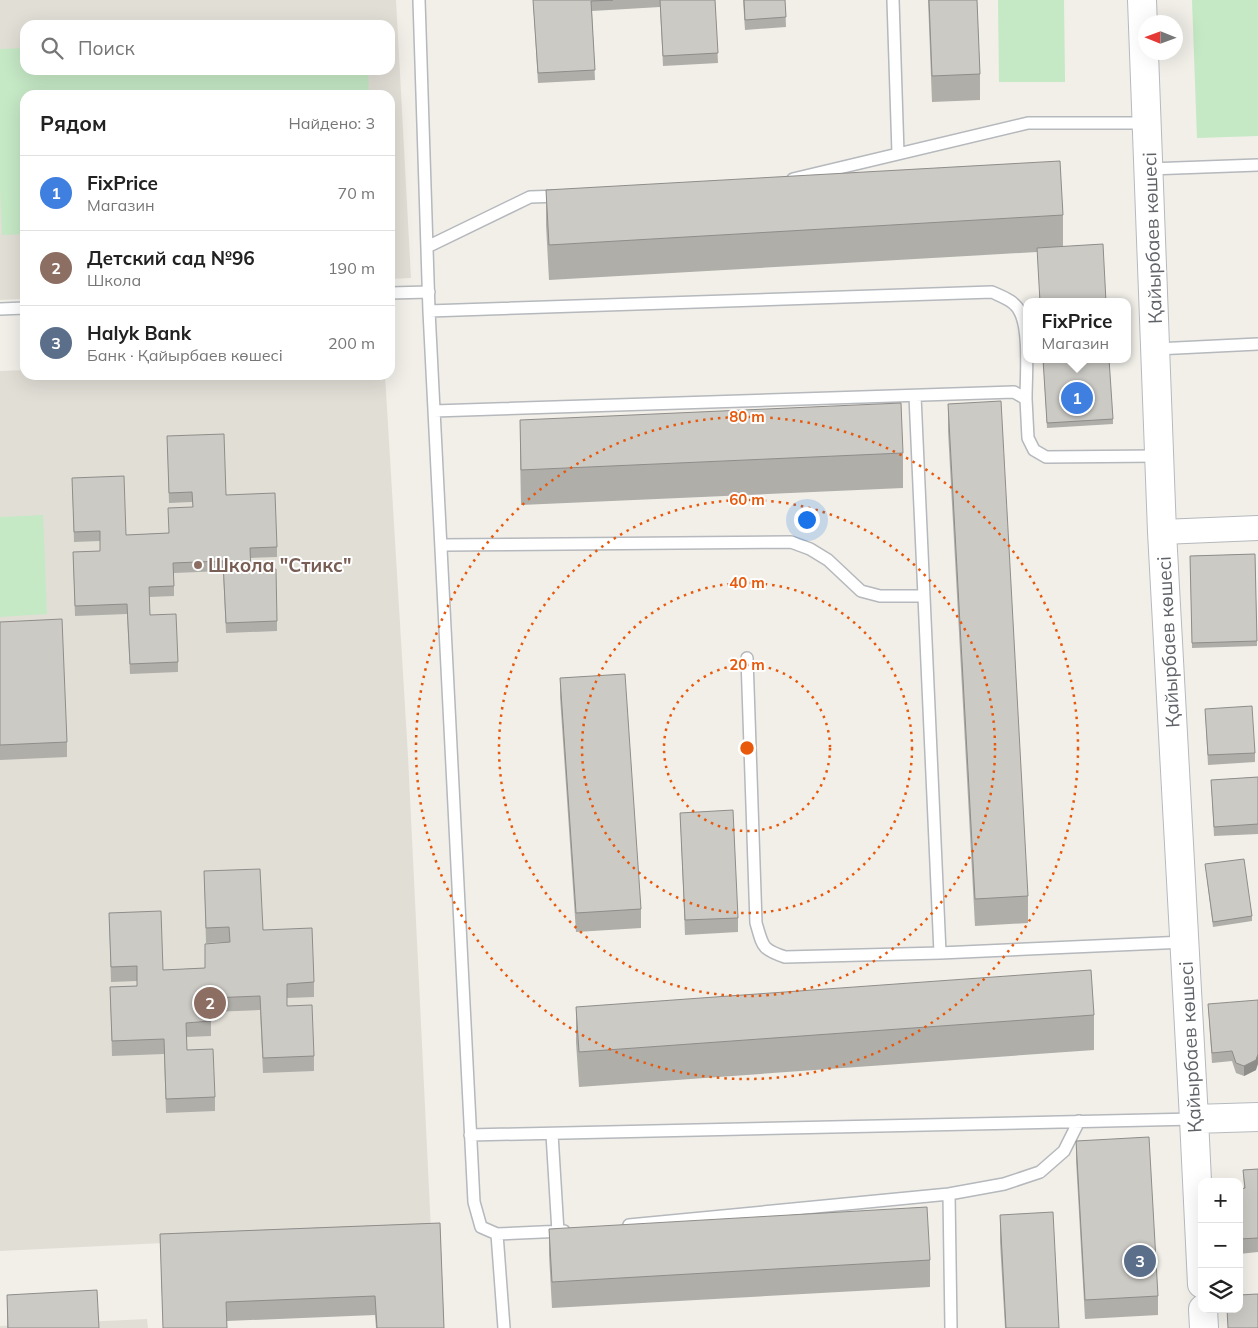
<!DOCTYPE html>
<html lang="ru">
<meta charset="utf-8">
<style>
:root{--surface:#fff;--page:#f2f2f2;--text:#222;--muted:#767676;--line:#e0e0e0;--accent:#7c3aed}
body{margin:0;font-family:Mulish,sans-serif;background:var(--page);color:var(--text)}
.controls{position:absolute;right:15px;bottom:15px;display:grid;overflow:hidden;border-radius:10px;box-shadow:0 5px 20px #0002}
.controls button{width:45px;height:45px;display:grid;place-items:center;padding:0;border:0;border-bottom:1px solid var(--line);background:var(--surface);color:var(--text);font:25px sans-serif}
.compass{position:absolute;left:1138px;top:15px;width:45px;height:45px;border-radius:50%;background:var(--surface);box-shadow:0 5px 20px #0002;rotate:271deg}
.you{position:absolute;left:806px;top:519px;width:18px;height:18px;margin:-12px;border:4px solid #fff;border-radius:50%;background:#1a73e8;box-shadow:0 0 0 8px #1a73e833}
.badge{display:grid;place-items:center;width:32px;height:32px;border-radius:50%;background:var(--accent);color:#fff;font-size:16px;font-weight:700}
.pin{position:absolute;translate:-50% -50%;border:2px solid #fff;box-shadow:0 1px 5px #0006}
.popup{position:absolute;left:1023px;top:298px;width:108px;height:65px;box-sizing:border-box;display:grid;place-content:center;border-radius:10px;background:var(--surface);filter:drop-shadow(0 1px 4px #0005);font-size:16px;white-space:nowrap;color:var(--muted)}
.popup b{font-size:19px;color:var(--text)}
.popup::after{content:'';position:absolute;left:50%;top:100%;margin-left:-10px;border:10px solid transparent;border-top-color:var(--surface)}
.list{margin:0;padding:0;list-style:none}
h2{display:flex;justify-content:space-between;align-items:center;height:65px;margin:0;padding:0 20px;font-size:21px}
h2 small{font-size:16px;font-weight:400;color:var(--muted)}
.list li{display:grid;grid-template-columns:32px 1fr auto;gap:15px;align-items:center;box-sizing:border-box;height:75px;padding:0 20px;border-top:1px solid var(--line)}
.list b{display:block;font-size:19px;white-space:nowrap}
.list p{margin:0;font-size:16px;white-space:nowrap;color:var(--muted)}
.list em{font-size:16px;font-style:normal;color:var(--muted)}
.icon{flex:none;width:28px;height:28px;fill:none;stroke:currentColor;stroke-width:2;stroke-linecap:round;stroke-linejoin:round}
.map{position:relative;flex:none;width:1258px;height:1328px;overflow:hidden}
.search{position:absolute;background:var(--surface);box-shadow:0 5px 20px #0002;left:20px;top:20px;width:375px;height:55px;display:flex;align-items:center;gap:12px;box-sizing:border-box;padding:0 18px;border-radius:15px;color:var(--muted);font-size:19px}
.panel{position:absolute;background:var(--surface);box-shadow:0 5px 20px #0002;left:20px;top:90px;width:375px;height:290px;border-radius:15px}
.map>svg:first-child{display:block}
.education{fill:#e1ded6;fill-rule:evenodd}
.green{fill:#c5e8c5}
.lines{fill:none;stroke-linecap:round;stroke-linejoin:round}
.lane-casing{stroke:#b5b8bc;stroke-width:14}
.street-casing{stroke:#b5b8bc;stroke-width:26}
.secondary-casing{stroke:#b6babf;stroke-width:30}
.lane{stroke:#fff;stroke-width:11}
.street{stroke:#fff;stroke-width:24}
.secondary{stroke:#fff;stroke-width:28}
.wall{fill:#afaea9}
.shaded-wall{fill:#8f8d8a}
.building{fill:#cccac5;stroke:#8f8d8a}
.ring{fill:none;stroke:#e8590c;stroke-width:2.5;stroke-dasharray:2.5 5}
.education-dot{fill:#8d6e63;stroke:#fff;stroke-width:2}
.labels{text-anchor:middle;stroke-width:4;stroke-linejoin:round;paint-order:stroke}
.street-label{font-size:19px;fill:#5f6368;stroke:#fff}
.education-label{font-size:19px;font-weight:bold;fill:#785e54;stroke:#fff;text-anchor:start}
.centre{fill:#e8590c;stroke:#fff;stroke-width:2.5}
.ring-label{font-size:15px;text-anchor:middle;font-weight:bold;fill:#e8590c;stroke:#fff;stroke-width:4;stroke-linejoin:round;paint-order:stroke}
</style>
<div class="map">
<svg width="1258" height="1328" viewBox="0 0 1258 1328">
<rect width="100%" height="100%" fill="#f1efe8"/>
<path class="education" d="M0,0H396L411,278L390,279V95H25V299L0,300ZM25,25H390V70H25Z
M25,370V375H385L408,756L431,1230L0,1251V371Z
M147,1319L148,1328H0V1326Z"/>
<path class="green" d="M998,0H1064L1065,82H999Z
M1192,0H1258V136L1197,138Z
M25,48V70H368L369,95H25V234L2,235L0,187V49Z
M43,515L47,614L0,617V517Z"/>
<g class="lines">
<g class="lane-casing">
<path id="lane" d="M419,0L429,311L474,1202L481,1227L497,1234L564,1231
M893,0L898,153
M1149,169L1258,165
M793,179L1028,123H1148
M427,247L530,197L561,196
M390,293L429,292
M0,309L25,308
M429,311L992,292C1003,297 1015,301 1020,312C1030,331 1026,377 1026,399
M1156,349L1258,344
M915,396L940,953
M434,411L1014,392L1026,399L1028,438L1034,450L1046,457L1159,456
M441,545L791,542L810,549L828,560L861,591L880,596H924
M747,658L756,923C763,946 761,949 785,957L940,953L1185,942
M552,1134L558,1232
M470,1135L1194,1119
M949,1194L951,1328
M629,1225L949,1194L1004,1184L1040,1172L1064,1151L1079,1121
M497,1234L504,1328"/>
</g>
<g class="street-casing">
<path id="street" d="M1162,532L1258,528"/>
</g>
<g class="secondary-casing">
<path id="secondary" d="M1142,0L1162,532L1194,1119L1202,1284
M1194,1119L1258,1117
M1203,1309L1204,1328"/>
</g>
<use href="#lane" class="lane"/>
<use href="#street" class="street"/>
<use href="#secondary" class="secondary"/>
</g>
<path class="wall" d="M533,0H715L718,63L663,66L660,7L592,11L595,80L538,83Z
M743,0H785L786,27L745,30Z
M928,0H977L980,74V100L932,102Z
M546,190L1063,215V246L1037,252L549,280L546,225Z
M1043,359L1113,419V424L1047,428Z
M948,404L1028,896V923L975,926L948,431Z
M520,420L903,453V488L521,505L520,455Z
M167,436L277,547V557L250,558L251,571L277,621V631L226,633L223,571L174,573V596L149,597L150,615L178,662V672L130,674L127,614L75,616L73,552L100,551V541L74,542L72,478L126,535L168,533L193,507L192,502L169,503Z
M1255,554L1257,646L1192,648L1190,556Z
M0,622L67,742V757L0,760Z
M560,678L641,909V928L576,932L560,697Z
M1205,709L1255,753V762L1208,765Z
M1258,777V834L1214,836L1211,780Z
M680,813L738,918V932L685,935Z
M1205,864L1252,916V921L1213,927Z
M204,871L314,982V997L287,998V1006L314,1056V1071L263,1073L260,1010L211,1012V1036L186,1037L187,1050L215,1097V1111L166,1113L164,1054L112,1056L110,987L137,986V981L111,982L109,913L163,970L205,968V944L229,942L206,943Z
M1208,1004L1256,1070L1244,1076L1236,1073L1232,1061L1212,1063Z
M576,1007L1094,1015V1050L579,1087L576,1042Z
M1076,1141L1158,1296V1315L1085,1319L1076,1160Z
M1258,1169V1252L1239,1254V1189L1244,1188L1243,1170Z
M1000,1215L1059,1328H1005L1000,1242Z
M440,1223L444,1328H376L375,1315L227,1321V1328H163L160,1234Z
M549,1229L930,1260V1287L552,1308L549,1255Z
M7,1295L99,1328H7Z"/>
<path class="shaded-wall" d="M1258,1054V1064L1256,1070L1244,1076V1066Z"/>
<path class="building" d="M533,0H613L591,1L595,70L538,73Z
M660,0H715L718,53L663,56Z
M744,0H785L786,17L745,20Z
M929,0H977L980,74L932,76Z
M1060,161L1063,215L549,245L546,190Z
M1103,244L1106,302H1040L1037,248Z
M1043,359H1109L1113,419L1047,423Z
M1001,401L1028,896L975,899L948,404Z
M901,403L903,453L521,470L520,420Z
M224,434L226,495L275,493L277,547L250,548L251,571L276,569L277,621L226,623L223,561L173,563L174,586L149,587L150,615L176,614L178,662L130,664L127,604L75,606L73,552L100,551V531L74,532L72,478L124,476L126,535L169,533L168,508L193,507L192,492L169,493L167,436Z
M1255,554L1257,641L1192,643L1190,556Z
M62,619L67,742L0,745V622Z
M625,674L641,909L576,913L560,678Z
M1252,706L1255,753L1208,755L1205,709Z
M1258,777V824L1214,827L1211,780Z
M733,810L738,918L685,920L680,813Z
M1244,859L1252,916L1213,922L1205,864Z
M260,869L263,930L312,928L314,982L287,984V1006L312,1005L314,1056L263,1058L260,996L210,998L211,1021L186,1023L187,1050L213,1049L215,1097L166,1099L164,1039L112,1041L110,987L137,986V966L111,967L109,913L161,911L163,970L205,968V944L230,942L229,927L206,928L204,871Z
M1091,970L1094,1015L579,1052L576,1007Z
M1258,1000V1054L1256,1060L1244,1066L1236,1063L1232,1051L1212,1053L1208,1004Z
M1149,1137L1158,1296L1085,1300L1076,1141Z
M1258,1169V1238L1239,1239V1189L1245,1188L1243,1170Z
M927,1207L930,1260L552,1282L549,1229Z
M1053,1212L1059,1328H1006L1000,1215Z
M440,1223L444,1328H377L375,1296L226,1302L227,1328H163L160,1234Z
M97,1290L99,1328H8L7,1295Z
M1258,1294V1328H1228L1227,1309H1239V1295Z"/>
<g class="ring">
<circle cx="747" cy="748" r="83"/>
<circle cx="747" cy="748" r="165"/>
<circle cx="747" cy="748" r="248"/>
<circle cx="747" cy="748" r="331"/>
</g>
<circle class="education-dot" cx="198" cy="565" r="5"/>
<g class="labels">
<g class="street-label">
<text transform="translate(1152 238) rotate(-92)" y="7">Қайырбаев көшесі</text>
<text transform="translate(1168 642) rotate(-93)" y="7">Қайырбаев көшесі</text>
<text transform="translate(1190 1047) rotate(-93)" y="7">Қайырбаев көшесі</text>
</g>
<g class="education-label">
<text x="208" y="572">Школа "Стикс"</text>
</g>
</g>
<circle cx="747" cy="748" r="8" class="centre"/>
<g class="ring-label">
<text x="747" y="422">80 m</text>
<text x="747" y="505">60 m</text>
<text x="747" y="588">40 m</text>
<text x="747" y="670">20 m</text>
</g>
</svg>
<div class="controls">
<button>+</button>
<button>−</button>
<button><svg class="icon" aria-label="layers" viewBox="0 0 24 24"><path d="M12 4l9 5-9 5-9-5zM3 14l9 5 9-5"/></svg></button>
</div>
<svg class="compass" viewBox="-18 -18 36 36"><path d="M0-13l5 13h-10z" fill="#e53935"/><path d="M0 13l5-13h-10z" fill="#767676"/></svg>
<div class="you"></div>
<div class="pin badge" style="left:1077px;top:398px;background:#3f7fe0">1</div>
<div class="popup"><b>FixPrice</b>Магазин</div>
<div class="pin badge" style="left:210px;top:1003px;background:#8d6e63">2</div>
<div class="pin badge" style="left:1140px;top:1261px;background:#5c6f8a">3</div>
<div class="search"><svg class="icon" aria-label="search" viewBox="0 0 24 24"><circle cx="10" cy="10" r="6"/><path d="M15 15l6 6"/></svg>Поиск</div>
<section class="panel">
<h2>Рядом<small>Найдено: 3</small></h2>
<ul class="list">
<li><span class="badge" style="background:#3f7fe0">1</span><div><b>FixPrice</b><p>Магазин</p></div><em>70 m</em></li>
<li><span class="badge" style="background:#8d6e63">2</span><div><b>Детский сад №96</b><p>Школа</p></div><em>190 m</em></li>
<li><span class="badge" style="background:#5c6f8a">3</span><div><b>Halyk Bank</b><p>Банк · Қайырбаев көшесі</p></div><em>200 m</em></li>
</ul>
</section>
</div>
